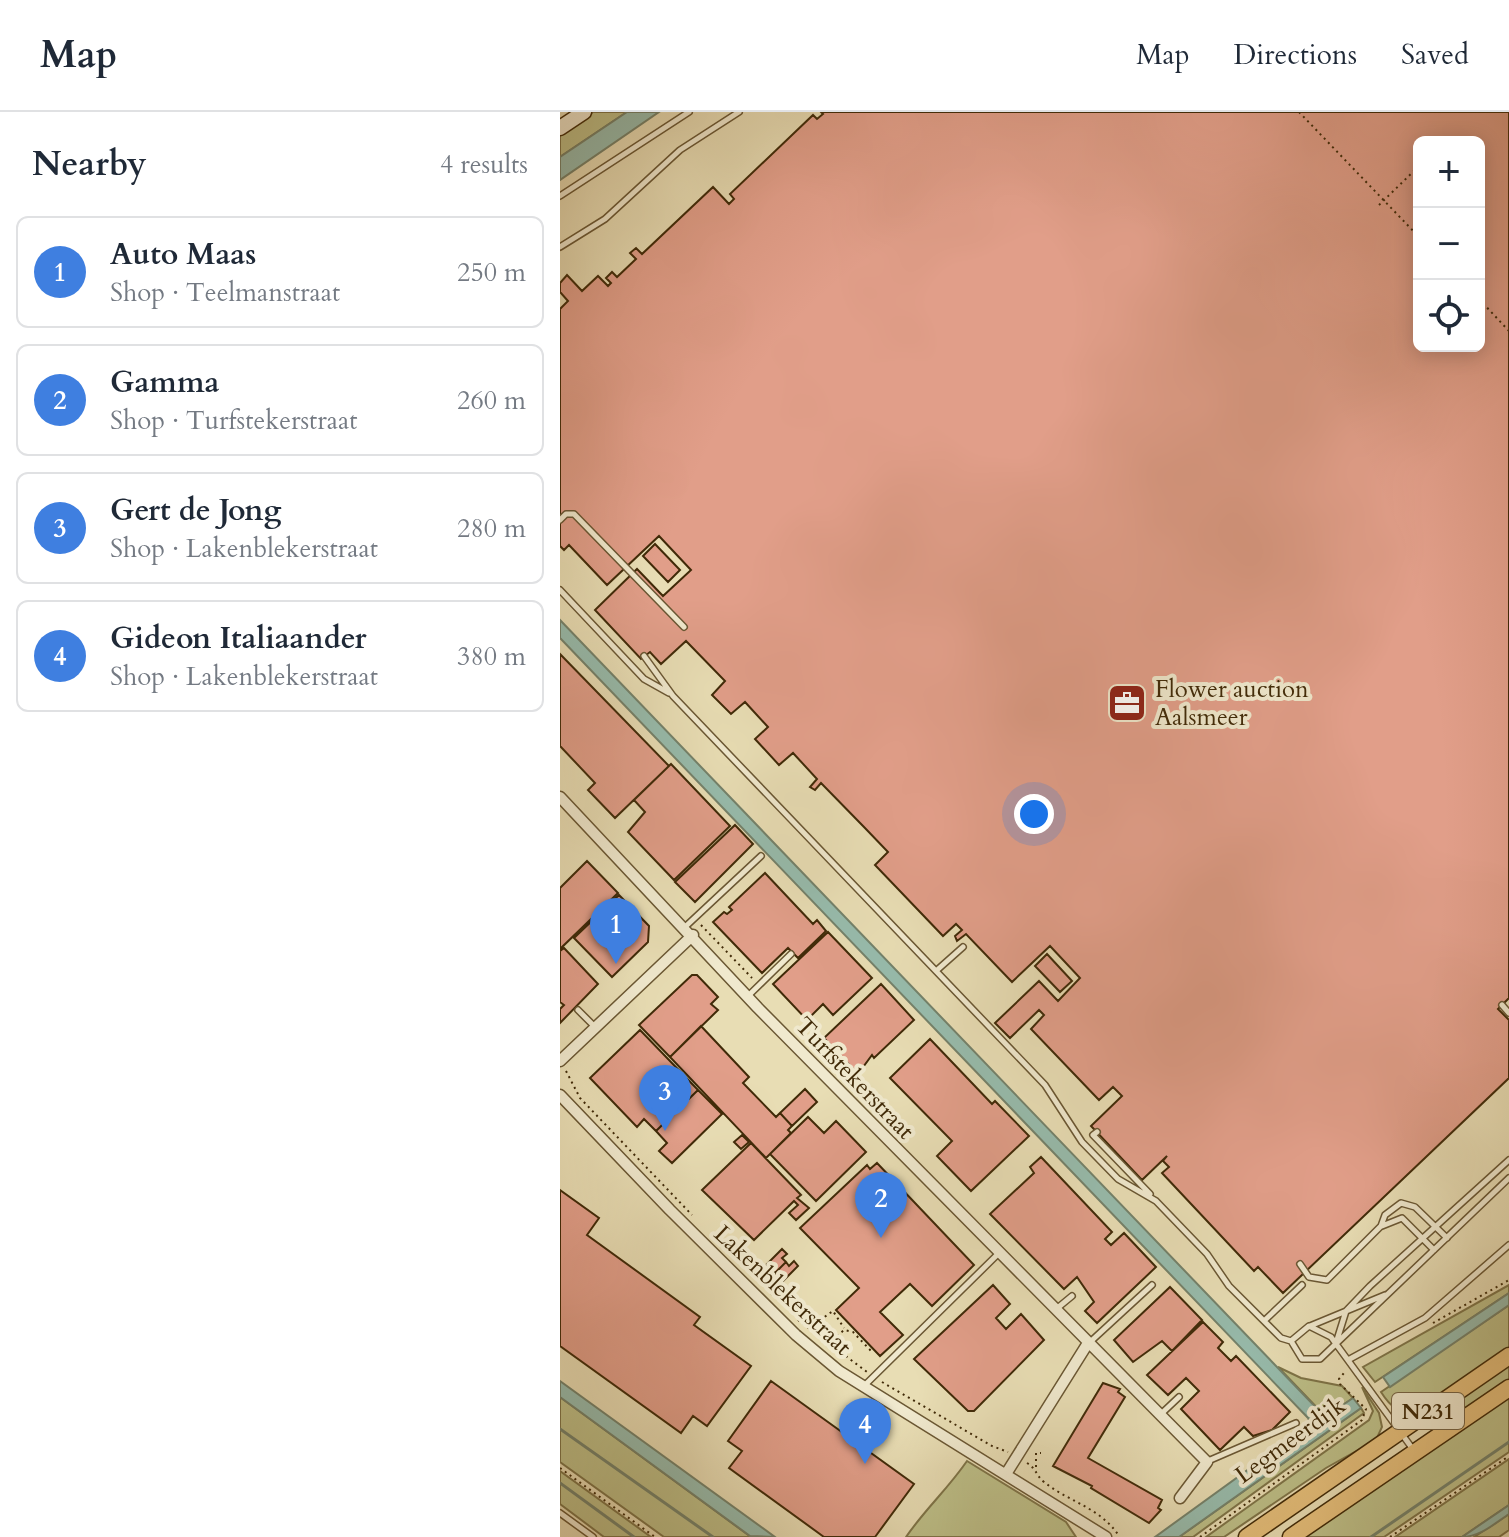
<!DOCTYPE html>
<meta charset="utf-8">
<style>
:root{--surface:#fff;--page:#f6f6f7;--text:#1f2937;--muted:#747a83;--line:#e0e1e3;--accent:#8f2418}
body{margin:0;font-family:Cardo,serif;background:var(--page);color:var(--text)}
.controls{position:absolute;right:24px;top:24px;display:grid;overflow:hidden;border-radius:12px;box-shadow:0 4px 20px #0003}
.controls button{width:72px;height:72px;display:grid;place-items:center;padding:0;border:0;border-bottom:2px solid var(--line);background:var(--surface);color:var(--text);font:40px sans-serif}
.you{position:absolute;left:474px;top:702px;width:28px;height:28px;margin:-20px;border:6px solid #fff;border-radius:50%;background:#1a73e8;box-shadow:0 0 0 12px #1a73e833}
.badge{display:grid;place-items:center;width:52px;height:52px;border-radius:50%;background:var(--accent);color:#fff;font-size:26px;font-weight:700}
.pin{position:absolute;translate:-50% -66px;filter:drop-shadow(0 2px 4px #0008)}
.pin::after{content:'';position:absolute;top:42px;width:28px;height:24px;background:inherit;clip-path:polygon(0 0,100% 0,50% 100%)}
.list{margin:0;padding:0;list-style:none}
h2{display:flex;justify-content:space-between;align-items:center;height:104px;margin:0;padding:0 32px;font-size:34px}
h2 small{font-size:26px;font-weight:400;color:var(--muted)}
.list li{display:grid;grid-template-columns:52px 1fr auto;gap:24px;align-items:center;box-sizing:border-box;height:112px;margin:0 16px 16px;padding:0 16px;border:2px solid var(--line);border-radius:12px}
.list b{display:block;font-size:30px;white-space:nowrap}
.list p{margin:0;font-size:26px;white-space:nowrap;color:var(--muted)}
.list em{font-size:26px;font-style:normal;color:var(--muted)}
.icon{flex:none;width:44px;height:44px;fill:none;stroke:currentColor;stroke-width:2;stroke-linecap:round;stroke-linejoin:round}
.map{position:relative;flex:none;width:949px;height:1425px;overflow:hidden}
header{display:flex;align-items:center;gap:48px;box-sizing:border-box;height:112px;padding:0 40px;background:var(--surface);border-bottom:2px solid var(--line)}
header strong{font-size:38px}
nav{display:flex;gap:44px;margin-inline-start:auto;font-size:28px}
main{display:flex}
aside{flex:1;background:var(--surface)}
.map>svg:first-child{display:block}
.green{fill:#bdbf88;stroke:#7e7448;stroke-width:2}
.water{fill:#97bcad;stroke:#74826b;stroke-width:2}
.lines{fill:none;stroke-linecap:round;stroke-linejoin:round}
.stream{stroke:#74826b;stroke-width:3}
.building{fill:#e19e89;stroke:#402a08;stroke-width:2;fill-rule:evenodd}
.lane-casing{stroke:#6a5733;stroke-width:8}
.street-casing{stroke:#6a5733;stroke-width:13}
.secondary-casing{stroke:#402a08;stroke-width:17}
.primary-casing{stroke:#402a08;stroke-width:19}
.path{stroke:#402a08;stroke-width:2;stroke-dasharray:2 4;stroke-linecap:butt}
.lane{stroke:#f0e9ce;stroke-width:5}
.street{stroke:#f0e9ce;stroke-width:10}
.secondary{stroke:#f0e9ce;stroke-width:14}
.primary{stroke:#e4be7a;stroke-width:16}
.labels{text-anchor:middle;stroke-width:8;stroke-linejoin:round;paint-order:stroke}
.shield{fill:#f0e9ce;stroke:#756343;stroke-width:2}
.shield-label{font-size:22px;font-weight:bold;fill:#402a08}
.poi-label{font-size:24px;fill:#402a08;stroke:#f0e9ce;text-anchor:start}
.street-label{font-size:24px;fill:#402a08;stroke:#f0e9ce}
</style>
<header>
<strong>Map</strong>
<nav><a>Map</a><a>Directions</a><a>Saved</a></nav>
</header>
<main>
<aside>
<h2>Nearby<small>4 results</small></h2>
<ul class="list">
<li><span class="badge" style="background:#3f7fe0">1</span><div><b>Auto Maas</b><p>Shop · Teelmanstraat</p></div><em>250 m</em></li>
<li><span class="badge" style="background:#3f7fe0">2</span><div><b>Gamma</b><p>Shop · Turfstekerstraat</p></div><em>260 m</em></li>
<li><span class="badge" style="background:#3f7fe0">3</span><div><b>Gert de Jong</b><p>Shop · Lakenblekerstraat</p></div><em>280 m</em></li>
<li><span class="badge" style="background:#3f7fe0">4</span><div><b>Gideon Italiaander</b><p>Shop · Lakenblekerstraat</p></div><em>380 m</em></li>
</ul>
</aside>
<div class="map">
<svg width="949" height="1425" viewBox="0 0 949 1425">
<rect width="100%" height="100%" fill="#e8ddb4"/>
<filter id="stains"><feTurbulence type="fractalNoise" baseFrequency=".0025" numOctaves="4"/><feColorMatrix values="0 0 0 0 .2 0 0 0 0 .09 0 0 0 0 .02 0 0 0 .5 -.17"/></filter>
<radialGradient id="worn" r=".72"><stop offset=".6" stop-color="#630" stop-opacity="0"/><stop offset="1" stop-color="#630" stop-opacity=".3"/></radialGradient>
<path class="green" d="M33,0H67L0,45V22Z
M949,1173V1181L815,1270L803,1255Z
M949,1193V1238L856,1299C838,1302 830,1294 821,1280Z
M949,1253V1270L875,1320L867,1309Z
M718,1255L741,1266L782,1274L793,1286L766,1305Z
M802,1275L819,1301L822,1315L816,1328L766,1356L664,1425H646L809,1308L813,1299Z
M0,1285L191,1425H104L0,1350Z
M949,1285V1340L824,1425H743Z
M801,1296L804,1301L633,1425H619Z
M949,1347V1393L902,1425H835Z
M407,1349L506,1410L516,1425H346C366,1396 387,1378 407,1349Z
M0,1359L91,1425H44L0,1392Z
M949,1402V1418L939,1425H914Z"/>
<path class="water" d="M67,0H99L0,68V45Z
M0,508L765,1305L793,1286L801,1296L619,1425H595L744,1317L749,1307L0,526Z
M949,1181V1193L830,1275L823,1265Z
M0,1269L215,1425L190,1424L0,1285Z
M949,1393V1402C934,1412 920,1425 902,1425Z"/>
<g class="lines">
<path class="stream" d="M0,1317L153,1425
M0,1371L74,1425
M811,1425L949,1330"/>
</g>
<path class="building" d="M261,0H949V886L938,897L949,908V966L723,1181L698,1155L694,1159L602,1061L609,1055L603,1049L607,1044L582,1068L531,1014L562,984L553,975L539,988L471,917L484,903L479,898L450,926L435,911L479,869L498,889L520,866L490,834L452,870L406,822L397,829L395,824L402,818L396,812L383,824L315,753L328,740L304,715L261,671L255,678L250,675L257,667L233,641L219,653L195,627L208,615L185,590L171,602L152,583L165,569L126,529L101,552L90,540L81,547L35,498L77,457L103,484L131,458L99,424L47,473L9,433L4,438L0,434V197L8,189L0,180V171L7,163L22,179L38,164L48,174L51,171L46,166L52,160L57,165L76,147L70,141L76,136L82,142L153,75L169,92L174,87L170,82L253,3L257,7L263,2ZM859,30H919V234H859Z
M95,432L120,458L108,470L83,444Z
M0,542L109,654L55,706L28,678L35,671L0,634Z
M111,652L170,714L114,768L68,720L85,700L74,688Z
M175,713L193,732L135,790L115,770Z
M27,749L58,781L0,837V776Z
M205,761L253,812L257,808L266,819L238,846L228,836L202,861L153,810L164,800L167,802L172,798L169,795Z
M59,783L89,814L88,830L52,865L14,826Z
M268,820L312,866L273,903L263,892L247,908L213,872Z
M4,836L38,872L0,911V897L4,893L0,890V839Z
M487,842L512,869L500,880L475,854Z
M132,863H137L158,885L151,892L158,898L110,945L79,913Z
M321,872L354,908L314,946L312,943L298,962L264,926Z
M141,914L189,965L183,971L216,1005L220,1001L232,1014L228,1018L231,1021L206,1046L110,945Z
M80,918L138,978L96,1019L84,1007L77,1015L30,966Z
M370,927L432,992L435,989L469,1024L411,1079L377,1044L392,1029L330,966Z
M245,977L257,990L232,1014L220,1001Z
M138,978L162,1002L112,1051L99,1039L107,1031L96,1019Z
M248,1005L264,1021L276,1009L306,1040L256,1089L210,1042Z
M182,1023L189,1030L181,1037L174,1030Z
M191,1031L241,1083L237,1086L249,1096L236,1108L229,1101L238,1093L234,1089L194,1128L142,1078Z
M481,1045L552,1120L545,1127L551,1133L564,1121L596,1155L537,1211L525,1199L534,1190L517,1165L504,1177L430,1102L474,1061L470,1055Z
M317,1051L414,1153L372,1194L350,1172L320,1200L343,1223L320,1244L276,1198L299,1176L240,1116L307,1053L310,1057Z
M0,1078L39,1106L27,1123L140,1205L134,1213L191,1254L147,1314L133,1304L121,1321L0,1234Z
M222,1137L227,1142L222,1146L226,1150L215,1161L207,1152Z
M234,1149L238,1154L223,1169L215,1161L226,1150L229,1154Z
M433,1173L450,1192L436,1206L446,1217L461,1202L484,1228L414,1299H408L354,1247Z
M610,1175L642,1208L612,1239L602,1229L573,1250L554,1228Z
M643,1210L663,1230L658,1236L671,1249L676,1244L730,1300L712,1318L693,1324L684,1315L660,1338L621,1297L639,1279L626,1266L608,1283L587,1263Z
M211,1269L354,1372L315,1425H264L169,1356L182,1339L168,1329Z
M543,1271L560,1277L558,1280L565,1285L528,1346L602,1388L598,1396L601,1398L589,1411L531,1376L532,1374L493,1354Z"/>
<g class="lines">
<g class="lane-casing">
<path id="lane" d="M0,84L129,0
M0,135L45,107L120,38L179,0
M0,408L6,402H14L124,515
M0,478L84,567L109,581
M84,544L113,584L485,973L522,1030L558,1067L596,1089L647,1142L669,1174L721,1226L731,1229L742,1247H760L949,1066
M125,815L201,744
M376,859L403,835
M188,884L231,842
M942,893L949,901
M18,898L36,916
M537,1020L533,1023L590,1082
M822,1114L842,1106L874,1138
M740,1152L749,1165L767,1168L821,1114L825,1103L841,1091L855,1095L887,1126
M495,1198L512,1184
M704,1209L742,1173
M750,1214L825,1183
M731,1229L749,1214L771,1225L852,1336
M529,1231L592,1173
M776,1231L786,1199L810,1174L949,1048
M788,1248L865,1206L949,1133
M304,1274L439,1141
M601,1302L619,1285
M648,1349L736,1311
M0,1401L33,1425"/>
</g>
<g class="street-casing">
<path id="street" d="M0,685L198,896L647,1350L620,1386
M0,949L133,823
M0,983L110,1098L236,1223L279,1259L546,1425
M446,1362L528,1231"/>
</g>
<g class="secondary-casing">
<path id="secondary" d="M0,16L24,0"/>
</g>
<g class="primary-casing">
<path id="primary" d="M687,1425L949,1244
M731,1425L949,1276"/>
</g>
<path class="path" d="M739,0L859,125
M819,93L859,54
M919,187L949,219
M141,813L192,866
M6,959L20,986L132,1103
M192,1163L205,1152L223,1171L211,1183
M238,1208L307,1260
M873,1211L949,1168
M250,1215L273,1199L284,1216
M268,1232L284,1218L293,1220L313,1241
M322,1270L432,1334L448,1340
M467,1351C477,1357 476,1364 484,1370C509,1390 541,1396 559,1424
M476,1355V1341H481
M0,1356L95,1425
M640,1425L802,1308L806,1297L780,1272L779,1267L784,1261
M830,1425L949,1344"/>
<use href="#lane" class="lane"/>
<use href="#street" class="street"/>
<use href="#secondary" class="secondary"/>
<use href="#primary" class="primary"/>
</g>
<defs>
<g id="office-square" transform="scale(2)"><rect x="-9" y="-9" width="18" height="18" rx="4" fill="#8f2418" stroke="#f0e9ce"/><path d="M-6-3h4V-5.5h4V-3h4V5H-6ZM-1-4.5V-3h2v-1.5ZM-6 0V1H6V0Z" fill="#fff"/></g>
</defs>
<g fill-rule="evenodd">
<use href="#office-square" x="567" y="591"/>
</g>
<g class="labels">
<rect class="shield" x="832" y="1281" width="72" height="36" rx="6"/>
<g class="shield-label">
<text x="868" y="1307">N231</text>
</g>
<g class="poi-label">
<text x="595" y="585">Flower auction<tspan x="595" dy="28">Aalsmeer</tspan></text>
</g>
<g class="street-label">
<text transform="translate(295 966) rotate(46)" y="8">Turfstekerstraat</text>
<text transform="translate(223 1178) rotate(43)" y="8">Lakenblekerstraat</text>
<text transform="translate(730 1328) rotate(-36)" y="8">Legmeerdijk</text>
</g>
</g>
<rect width="100%" height="100%" filter="url(#stains)"/>
<rect width="100%" height="100%" fill="url(#worn)"/>
</svg>
<div class="controls">
<button>+</button>
<button>−</button>
<button><svg class="icon" aria-label="locate" viewBox="0 0 24 24"><circle cx="12" cy="12" r="6"/><path d="M12 2v4M12 18v4M2 12h4M18 12h4"/></svg></button>
</div>
<div class="you"></div>
<div class="pin badge" style="left:56px;top:852px;background:#3f7fe0">1</div>
<div class="pin badge" style="left:321px;top:1126px;background:#3f7fe0">2</div>
<div class="pin badge" style="left:105px;top:1019px;background:#3f7fe0">3</div>
<div class="pin badge" style="left:305px;top:1352px;background:#3f7fe0">4</div>
</div>
</main>
